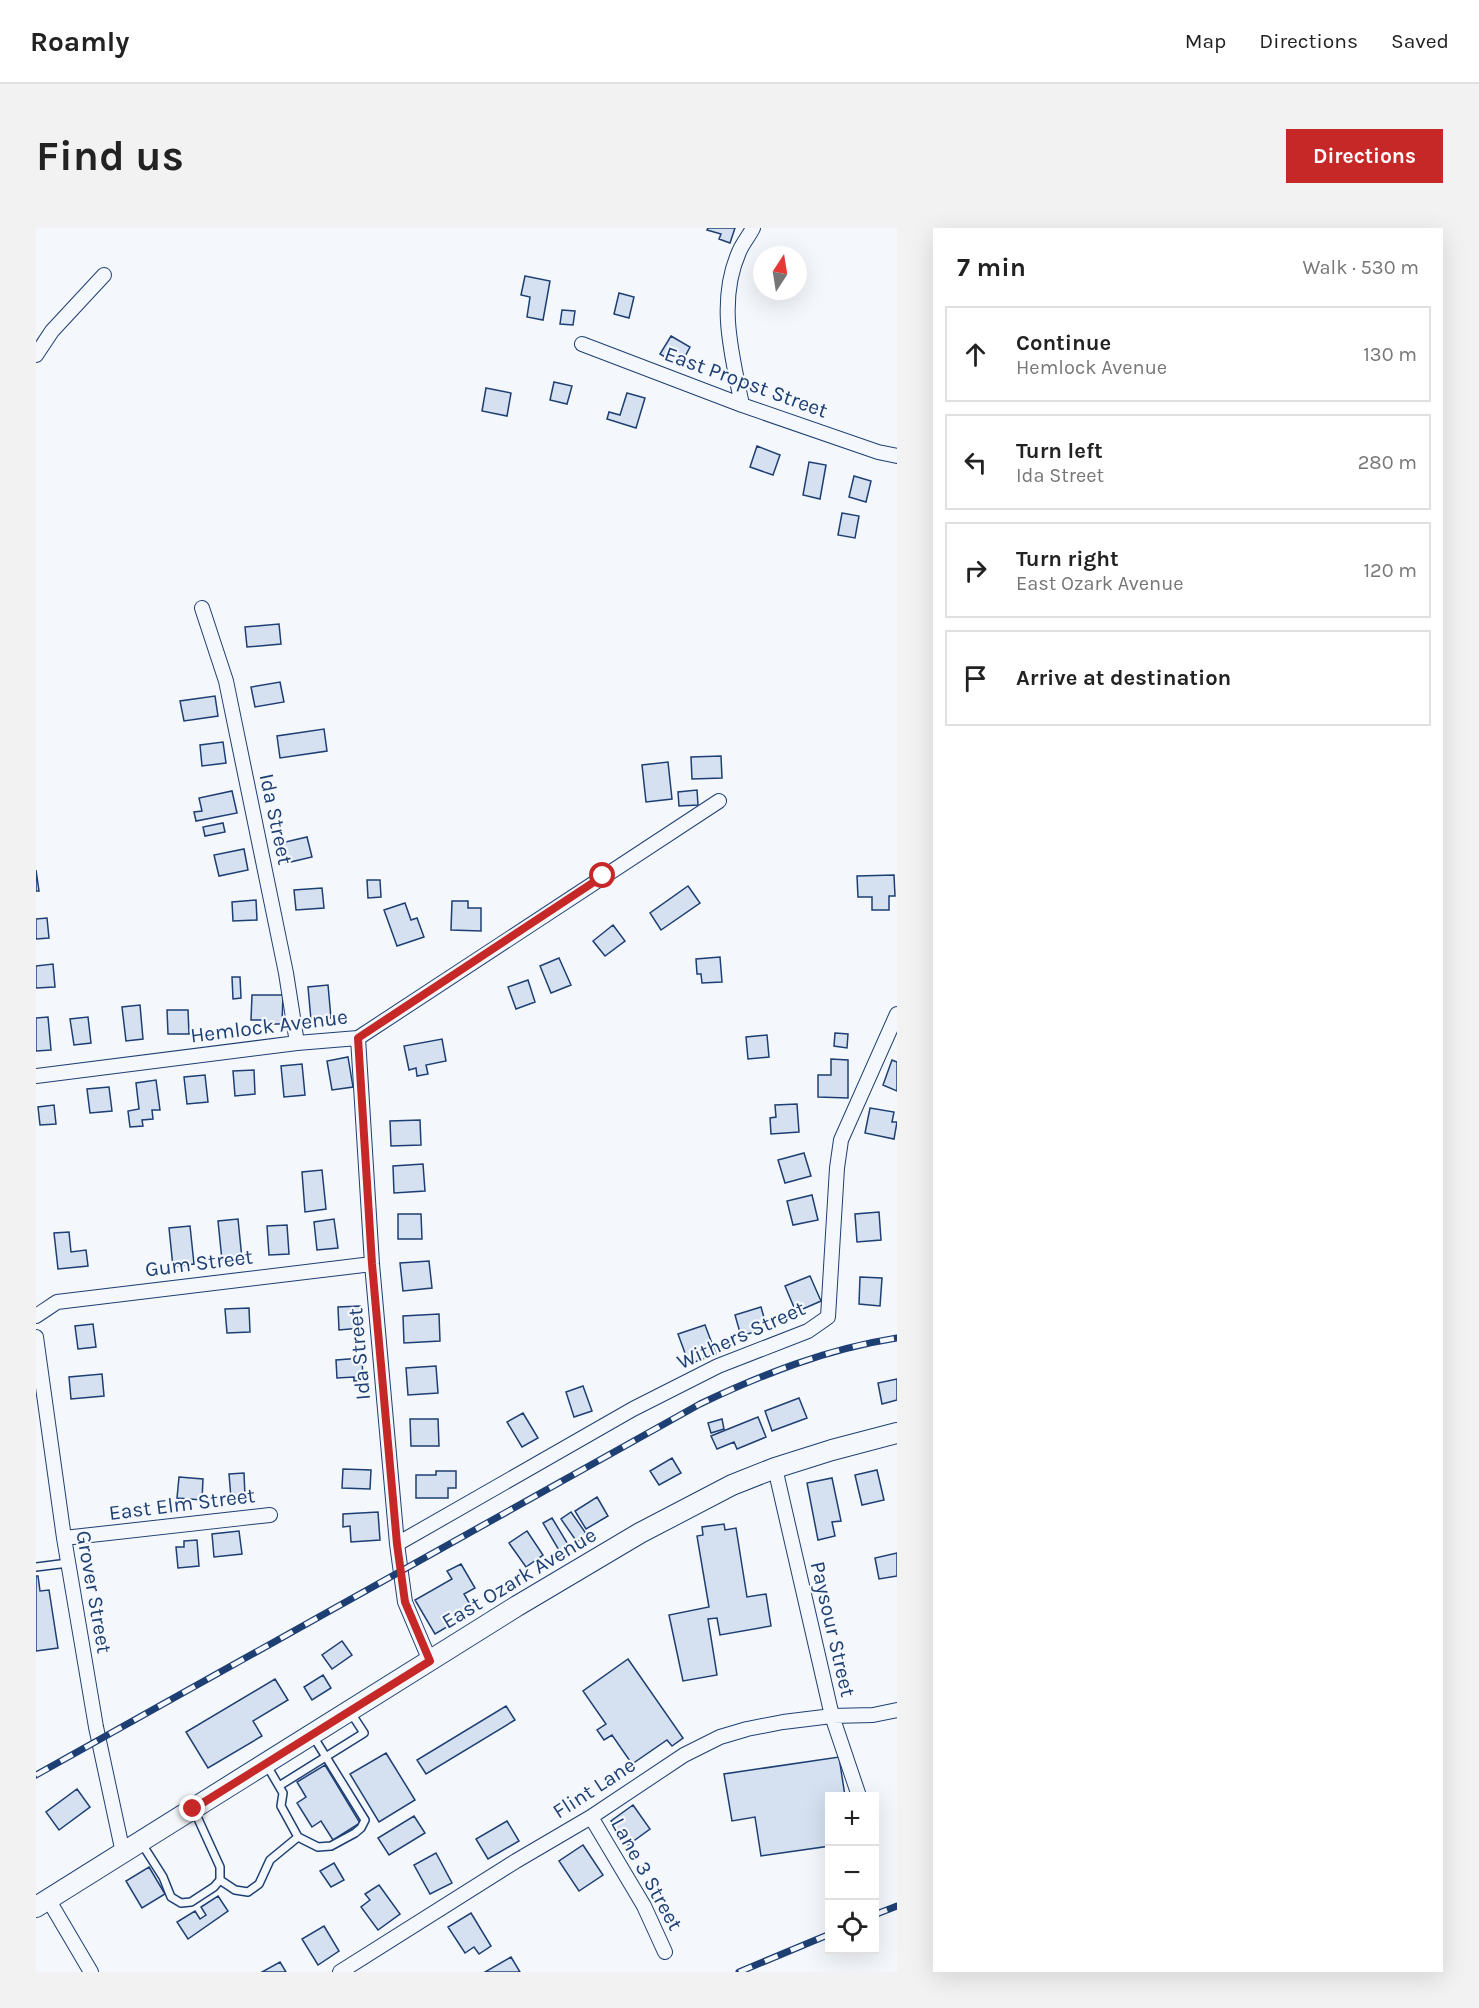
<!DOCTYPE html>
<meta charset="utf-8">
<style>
:root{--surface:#fff;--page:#f2f2f2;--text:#222;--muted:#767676;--line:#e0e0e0;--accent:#c62828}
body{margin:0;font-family:Karla,sans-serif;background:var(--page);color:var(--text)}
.controls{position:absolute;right:18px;bottom:18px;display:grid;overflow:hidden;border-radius:0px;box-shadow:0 6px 24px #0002}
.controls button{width:54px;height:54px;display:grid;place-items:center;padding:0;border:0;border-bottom:2px solid var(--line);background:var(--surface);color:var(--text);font:30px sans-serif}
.compass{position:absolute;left:717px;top:18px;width:54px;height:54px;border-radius:50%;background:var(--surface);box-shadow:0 6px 24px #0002;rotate:12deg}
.stop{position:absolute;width:18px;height:18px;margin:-14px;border:4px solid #c62828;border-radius:50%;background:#fff}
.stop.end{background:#c62828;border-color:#fff;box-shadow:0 2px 6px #0008}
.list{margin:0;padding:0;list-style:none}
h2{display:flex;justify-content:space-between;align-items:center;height:78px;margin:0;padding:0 24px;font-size:26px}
h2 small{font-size:20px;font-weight:400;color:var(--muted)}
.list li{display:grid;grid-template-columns:39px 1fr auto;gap:18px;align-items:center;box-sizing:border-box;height:96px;margin:0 12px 12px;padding:0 12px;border:2px solid var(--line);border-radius:0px}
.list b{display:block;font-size:22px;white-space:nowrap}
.list p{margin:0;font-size:20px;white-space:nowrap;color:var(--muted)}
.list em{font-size:20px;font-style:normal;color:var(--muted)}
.icon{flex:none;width:33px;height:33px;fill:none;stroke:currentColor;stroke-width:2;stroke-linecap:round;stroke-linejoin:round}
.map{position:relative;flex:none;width:861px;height:1744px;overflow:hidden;border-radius:0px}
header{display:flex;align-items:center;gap:36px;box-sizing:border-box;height:84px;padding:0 30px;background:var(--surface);border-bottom:2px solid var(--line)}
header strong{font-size:28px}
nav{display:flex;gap:33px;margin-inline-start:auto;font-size:21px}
.intro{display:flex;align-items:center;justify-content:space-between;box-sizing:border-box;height:144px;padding:0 36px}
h1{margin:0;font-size:42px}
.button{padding:15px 27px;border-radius:0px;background:var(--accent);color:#fff;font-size:21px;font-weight:700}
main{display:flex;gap:36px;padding:0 36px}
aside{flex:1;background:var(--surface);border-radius:0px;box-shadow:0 6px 24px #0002}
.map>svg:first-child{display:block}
.building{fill:#d5e0f0;stroke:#1d3f73;stroke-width:1.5}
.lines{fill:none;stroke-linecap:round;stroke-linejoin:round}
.lane-casing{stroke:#1d3f73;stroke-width:10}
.street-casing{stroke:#1d3f73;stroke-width:16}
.secondary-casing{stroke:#1d3f73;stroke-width:22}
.lane{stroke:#f4f7fb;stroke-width:7}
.street{stroke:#f4f7fb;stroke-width:14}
.secondary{stroke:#f4f7fb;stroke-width:20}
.rail-casing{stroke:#1d3f73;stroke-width:7}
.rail{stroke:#f4f7fb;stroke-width:4.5;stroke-dasharray:14;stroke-linecap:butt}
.route{stroke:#c62828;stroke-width:8}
.labels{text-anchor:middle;stroke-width:4.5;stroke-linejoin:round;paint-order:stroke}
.street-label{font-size:21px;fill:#1d3f73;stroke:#f4f7fb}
</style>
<header>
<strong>Roamly</strong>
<nav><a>Map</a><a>Directions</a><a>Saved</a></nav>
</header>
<div class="intro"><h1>Find us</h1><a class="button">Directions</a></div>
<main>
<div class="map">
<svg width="861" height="1744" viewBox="0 0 861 1744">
<rect width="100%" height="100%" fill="#f4f7fb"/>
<path class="building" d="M672,0H699L694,15L683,11L685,6L671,2Z
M489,48L514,53L507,92L491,89L494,69L485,67Z
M583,65L598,69L593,90L578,86Z
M526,82L539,83L537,97L524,96Z
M635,108L654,119L644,138L624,126Z
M518,154L536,158L531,176L514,172Z
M450,160L475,165L471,188L446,183Z
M591,165L609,170L600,200L571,191L573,184L584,187Z
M721,218L744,227L737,247L714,239Z
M773,234L790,237L784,271L767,267Z
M818,248L835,253L830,274L813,269Z
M806,285L823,288L819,310L802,307Z
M243,396L245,416L211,419L209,399Z
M244,454L248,474L219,479L215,459Z
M179,468L182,488L148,493L144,473Z
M288,501L291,523L244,530L241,508Z
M187,514L190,535L166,538L164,517Z
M685,528L686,550L656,551L655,529Z
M632,534L636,571L610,574L606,537Z
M661,562L662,577L643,578L642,564Z
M196,563L201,585L160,593L158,584L166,583L163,570Z
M187,595L189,604L169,608L167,599Z
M271,609L276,629L250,635L245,615Z
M208,621L212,642L183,648L178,627Z
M0,642L3,663H0Z
M858,647L859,668H853V682H836V669H822L821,648Z
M331,652H344L345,669L332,670Z
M652,658L664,675L625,702L614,685Z
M286,660L288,680L260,682L258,662Z
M220,672L221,692L197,693L196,674Z
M416,673H432V680H445V703L415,702Z
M369,675L375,692L381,690L388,709L361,718L348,682Z
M11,690L13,710L0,711V691Z
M577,697L589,713L569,728L557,713Z
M684,729L686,754L666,755L665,746H661L660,731Z
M523,730L535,757L515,765L504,738Z
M17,736L19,759L0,760V738Z
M196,749H204L205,770L197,771Z
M492,752L499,774L480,781L472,759Z
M292,757L295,790L275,792L272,759Z
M216,767H247L246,796H230V792H215Z
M104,777L107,811L90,813L86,779Z
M131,782H152L153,806H132Z
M12,789L15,822L0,823V790Z
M52,789L55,815L38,817L34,791Z
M799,805L812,806L811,820L798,818Z
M731,807L733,829L712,831L710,809Z
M406,811L410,833L390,837L392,846L381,848L380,840L373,842L368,818Z
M312,829L317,859L296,862L291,833Z
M795,831L812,832V870L782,869V847H795Z
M856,832L861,834V863L847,857Z
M266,836L269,867L248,869L245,838Z
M218,842L219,866L199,868L197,843Z
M169,847L172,874L151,876L148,849Z
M120,852L124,882H116L117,891L106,892L107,898L94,899L92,883L103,881L100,855Z
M73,859L76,883L54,885L51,861Z
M761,876L763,904L735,906L734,890L740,889L739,877Z
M18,877L20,896L4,897L2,879Z
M834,880L858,884L856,894H861L858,911L829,905Z
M384,892L385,917L355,918L354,893Z
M768,925L775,948L749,955L742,932Z
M387,936L389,963L358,965L357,938Z
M286,942L290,981L269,984L266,944Z
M776,967L782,992L757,997L751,973Z
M843,984L845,1012L821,1014L819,986Z
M362,986H385L386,1011H362Z
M202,991L206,1031L186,1032L182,993Z
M298,991L302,1020L281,1022L278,994Z
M251,997L253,1026L233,1027L231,998Z
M154,998L158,1036L137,1039L133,1000Z
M33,1004L35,1024L50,1022L52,1038L22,1041L18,1005Z
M393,1033L396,1060L367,1063L364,1035Z
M774,1048L785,1073L760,1084L749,1058Z
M824,1049L846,1050L844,1078L823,1076Z
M324,1078L325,1100L303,1102L302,1079Z
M725,1079L731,1100L705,1108L699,1087Z
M213,1080L214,1104L191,1105L189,1081Z
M403,1086L404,1113L368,1115L367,1088Z
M57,1096L60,1119L42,1121L39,1098Z
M669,1097L680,1126L653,1136L642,1106Z
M326,1130L327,1152L318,1153V1149L301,1150L300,1132Z
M400,1138L402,1165L372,1167L370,1140Z
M66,1146L68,1168L35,1171L33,1149Z
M861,1151V1172L846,1176L842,1155Z
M547,1158L556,1183L538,1189L530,1164Z
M763,1170L771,1190L736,1203L729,1183Z
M487,1185L502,1210L486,1219L471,1194Z
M722,1189L730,1209L701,1221L698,1214L681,1221L675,1208Z
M374,1191H402L403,1218H375Z
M686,1191L688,1201L675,1205L672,1195Z
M636,1230L645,1245L623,1257L614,1243Z
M307,1241L335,1242L334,1261L306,1260Z
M841,1242L848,1272L826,1277L819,1247Z
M400,1243H420V1260H412V1270H380V1247H400Z
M208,1245L209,1269L195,1270L193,1246Z
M143,1249L167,1251L166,1272L141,1270Z
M796,1250L805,1293L796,1294L799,1308L782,1312L771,1255Z
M561,1269L572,1288L550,1301L539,1283Z
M342,1284L344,1312L315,1314L314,1298L307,1299V1286Z
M535,1284L551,1307L541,1314L525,1291Z
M516,1290L533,1318L524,1324L507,1295Z
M688,1296L689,1302L700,1300L711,1369L730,1366L735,1398L684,1407L681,1390L672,1391L681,1447L647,1453L633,1387L673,1379L661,1308L667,1307L666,1299Z
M203,1303L206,1326L178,1329L176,1306Z
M491,1303L507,1327L490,1339L473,1315Z
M161,1312L163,1338L142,1340L140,1319H148V1313Z
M861,1325V1348L843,1351L839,1330Z
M425,1336L439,1360L428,1366L438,1383L399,1406L379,1372L416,1351L411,1343Z
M0,1348H2L4,1363L13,1362L22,1420L0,1423Z
M306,1413L316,1427L296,1441L286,1427Z
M592,1431L647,1510L636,1518L631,1512L596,1536L576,1507L568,1512L561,1502L570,1496L547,1463Z
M287,1447L295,1460L276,1472L268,1459Z
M239,1451L252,1472L217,1493L226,1508L172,1540L150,1504Z
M470,1478L479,1492L390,1546L381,1532Z
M350,1525L379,1572L343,1594L314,1546Z
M803,1529L809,1568H794V1618L725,1628L719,1589L696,1593L688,1546Z
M289,1537L324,1595L297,1612L285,1593L276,1599L261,1575L270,1569L261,1554Z
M41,1561L54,1579L23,1602L10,1584Z
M597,1577L614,1601L592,1617L575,1593Z
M378,1588L389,1605L353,1627L342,1610Z
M471,1593L483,1613L452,1631L440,1611Z
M547,1617L567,1647L543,1663L523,1633Z
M400,1625L416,1655L394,1666L378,1637Z
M298,1635L308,1652L295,1659L284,1643Z
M113,1639L129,1666L106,1680L90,1653Z
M343,1657L364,1686L342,1702L325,1679L334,1672L329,1666Z
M182,1668L192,1683L152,1711L141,1694L159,1683L164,1691L170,1687L165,1679Z
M435,1685L455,1718L443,1726L438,1719L429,1725L412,1699Z
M288,1698L303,1723L282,1737L266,1711Z
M475,1729L484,1744H449Z
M244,1734L250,1744H226Z"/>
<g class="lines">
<g class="lane-casing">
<path id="lane" d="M0,1339L32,1335
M243,1558L328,1505L315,1485
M262,1609L282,1619L295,1618L319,1605L325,1600L329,1592L277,1508
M106,1616L127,1649L135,1669L145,1675L155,1674L178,1659L184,1652V1639L158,1582
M184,1652L199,1662L212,1664L223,1656L234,1632L262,1609L245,1578L247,1565L230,1536"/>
</g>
<g class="street-casing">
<path id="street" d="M546,116L706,177L842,224L861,228
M0,127L16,103L68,47
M706,177C696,127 681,74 703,24C706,16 713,8 717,0
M166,380L190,453L250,745L261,815
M322,810L336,1036L361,1316L369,1374L394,1433
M0,848L261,815L322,810L683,573
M0,1088L21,1074L336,1036
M0,1109L28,1310L60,1499L87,1625
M739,1240L796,1488L823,1568
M28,1310L234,1287
M361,1316L597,1181L682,1138L772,1103L792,1089L801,940L805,912L861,786
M555,1589L608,1678L629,1724
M12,1671L55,1744
M304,1744L480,1633L555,1589L648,1527L684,1509L711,1501L747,1494L796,1488L837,1487L861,1482"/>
</g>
<g class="secondary-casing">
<path id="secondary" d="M0,1679L481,1378L604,1305L696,1257L739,1240L796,1222L861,1205"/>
</g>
<use href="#lane" class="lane"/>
<use href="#street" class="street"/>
<use href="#secondary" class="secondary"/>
<g class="rail-casing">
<path id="rail" d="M0,1547L664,1176C727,1146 791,1121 861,1110
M838,1687L861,1678
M703,1744L794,1706"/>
</g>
<use href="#rail" class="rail"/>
</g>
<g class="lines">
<path class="route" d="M157,1581L394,1433L369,1374L361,1316L336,1036L322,810L567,648"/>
</g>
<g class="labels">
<g class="street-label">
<text transform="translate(710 154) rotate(20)" y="7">East Propst Street</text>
<text transform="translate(240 591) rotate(78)" y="7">Ida Street</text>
<text transform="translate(233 798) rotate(-7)" y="7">Hemlock Avenue</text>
<text transform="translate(163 1035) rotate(-7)" y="7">Gum Street</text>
<text transform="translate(705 1107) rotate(-24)" y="7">Withers Street</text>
<text transform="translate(323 1126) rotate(-95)" y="7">Ida Street</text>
<text transform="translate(146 1276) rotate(-7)" y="7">East Elm Street</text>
<text transform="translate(483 1350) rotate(-31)" y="7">East Ozark Avenue</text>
<text transform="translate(58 1364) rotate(80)" y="7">Grover Street</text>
<text transform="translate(797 1401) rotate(77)" y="7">Paysour Street</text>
<text transform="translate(558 1560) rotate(-33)" y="7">Flint Lane</text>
<text transform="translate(611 1646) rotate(61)" y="7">Lane 3 Street</text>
</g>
</g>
</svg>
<div class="controls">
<button>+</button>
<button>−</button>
<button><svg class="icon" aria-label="locate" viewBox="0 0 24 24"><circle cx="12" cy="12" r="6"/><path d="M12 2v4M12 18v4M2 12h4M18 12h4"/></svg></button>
</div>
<svg class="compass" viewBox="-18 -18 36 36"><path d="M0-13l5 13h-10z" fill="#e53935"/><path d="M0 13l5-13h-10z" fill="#767676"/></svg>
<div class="stop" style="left:567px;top:648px"></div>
<div class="stop end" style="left:157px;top:1581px"></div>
</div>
<aside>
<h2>7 min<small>Walk · 530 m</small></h2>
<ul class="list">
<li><svg class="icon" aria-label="ahead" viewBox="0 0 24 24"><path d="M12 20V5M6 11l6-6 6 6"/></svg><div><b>Continue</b><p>Hemlock Avenue</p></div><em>130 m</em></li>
<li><svg class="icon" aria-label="left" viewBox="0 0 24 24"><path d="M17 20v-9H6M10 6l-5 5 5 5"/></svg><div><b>Turn left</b><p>Ida Street</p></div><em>280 m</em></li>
<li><svg class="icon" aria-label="right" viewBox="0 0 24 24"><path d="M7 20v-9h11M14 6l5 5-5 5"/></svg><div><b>Turn right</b><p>East Ozark Avenue</p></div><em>120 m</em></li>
<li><svg class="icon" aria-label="arrive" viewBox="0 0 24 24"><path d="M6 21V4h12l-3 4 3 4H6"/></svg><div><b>Arrive at destination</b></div></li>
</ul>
</aside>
</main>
